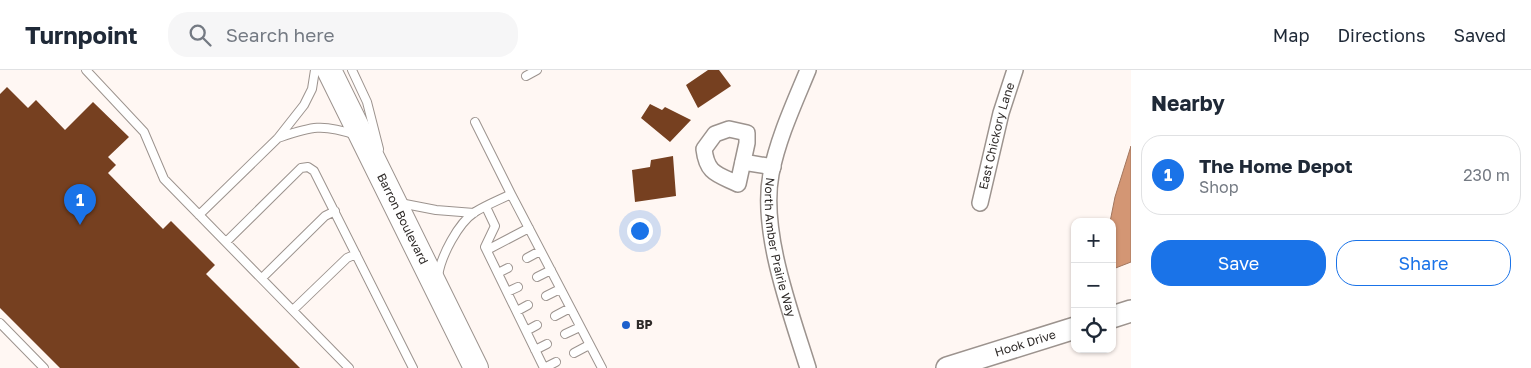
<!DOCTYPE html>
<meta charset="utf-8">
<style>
:root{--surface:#fff;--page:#f6f6f7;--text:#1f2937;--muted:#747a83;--line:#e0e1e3;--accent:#1a73e8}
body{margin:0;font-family:"Golos Text",sans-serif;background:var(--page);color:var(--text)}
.controls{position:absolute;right:15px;bottom:15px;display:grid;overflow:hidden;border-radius:10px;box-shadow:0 1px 4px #0004}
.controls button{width:45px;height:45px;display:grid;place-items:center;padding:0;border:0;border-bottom:1px solid var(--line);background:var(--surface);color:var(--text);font:25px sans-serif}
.you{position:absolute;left:639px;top:160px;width:18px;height:18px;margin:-12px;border:4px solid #fff;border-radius:50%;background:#1a73e8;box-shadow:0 0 0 8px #1a73e833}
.badge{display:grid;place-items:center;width:32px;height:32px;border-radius:50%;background:var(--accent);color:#fff;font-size:16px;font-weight:700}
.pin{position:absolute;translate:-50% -41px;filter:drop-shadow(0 1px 2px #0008)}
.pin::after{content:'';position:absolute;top:26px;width:18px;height:15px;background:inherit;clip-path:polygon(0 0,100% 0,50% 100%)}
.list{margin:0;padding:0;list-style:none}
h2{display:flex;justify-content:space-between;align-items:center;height:65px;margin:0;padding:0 20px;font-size:21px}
h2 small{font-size:16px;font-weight:400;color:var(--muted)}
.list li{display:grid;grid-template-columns:32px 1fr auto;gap:15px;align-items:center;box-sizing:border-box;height:80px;margin:0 10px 10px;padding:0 10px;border:1px solid var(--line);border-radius:20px}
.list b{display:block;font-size:19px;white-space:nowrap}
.list p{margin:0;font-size:16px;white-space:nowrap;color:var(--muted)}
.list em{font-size:16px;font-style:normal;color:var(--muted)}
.actions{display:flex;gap:10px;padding:15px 20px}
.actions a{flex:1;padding:11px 0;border:1px solid var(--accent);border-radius:20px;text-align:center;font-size:18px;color:var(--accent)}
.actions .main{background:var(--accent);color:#fff}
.icon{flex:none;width:28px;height:28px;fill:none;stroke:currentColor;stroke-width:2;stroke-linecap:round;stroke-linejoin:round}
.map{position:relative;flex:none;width:1131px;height:298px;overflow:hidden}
header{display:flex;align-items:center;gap:30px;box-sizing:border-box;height:70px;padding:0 25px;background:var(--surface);border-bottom:1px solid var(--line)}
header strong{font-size:24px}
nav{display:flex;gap:28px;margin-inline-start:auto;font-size:18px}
.search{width:350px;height:45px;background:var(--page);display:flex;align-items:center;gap:12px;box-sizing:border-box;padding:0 18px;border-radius:20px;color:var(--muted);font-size:19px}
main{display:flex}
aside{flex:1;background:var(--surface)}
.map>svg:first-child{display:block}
.water{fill:#d39674;stroke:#a2765e}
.building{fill:#764020}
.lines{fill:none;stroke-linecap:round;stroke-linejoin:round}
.lane-casing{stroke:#9c938e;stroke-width:10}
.street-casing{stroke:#9c938e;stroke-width:18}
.secondary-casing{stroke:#9c938e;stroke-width:24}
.primary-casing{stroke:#9c938e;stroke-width:26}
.lane{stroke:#fff;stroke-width:8}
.street{stroke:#fff;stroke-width:15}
.secondary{stroke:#fff;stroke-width:21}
.primary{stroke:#fff;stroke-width:24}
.poi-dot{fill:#1d5fcb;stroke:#fff7f3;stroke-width:2}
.labels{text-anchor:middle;stroke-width:5;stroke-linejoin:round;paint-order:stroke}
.street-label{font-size:12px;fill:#2f2b29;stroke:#fff7f3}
.poi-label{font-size:12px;font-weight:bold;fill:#2f2b29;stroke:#fff7f3;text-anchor:start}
</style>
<header>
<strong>Turnpoint</strong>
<div class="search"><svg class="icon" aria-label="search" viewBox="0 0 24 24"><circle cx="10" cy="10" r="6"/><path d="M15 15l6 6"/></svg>Search here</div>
<nav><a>Map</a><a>Directions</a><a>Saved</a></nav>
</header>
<main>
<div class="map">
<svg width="1131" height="298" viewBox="0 0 1131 298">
<rect width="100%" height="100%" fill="#fff7f3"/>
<path class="water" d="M1131,76V192L1113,199L1112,152H1110L1115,127Z"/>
<path class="building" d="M708,0H719L731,16L698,38L686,15Z
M7,17L28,38L36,30L65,60L93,32L129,67L108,87L116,95L108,103L163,159L171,151L215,195L206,204L300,298H60L0,238V24Z
M650,34L662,40L665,37L691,50L670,72L641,48Z
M673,86L676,126L635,132L632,100L650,97L651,90Z"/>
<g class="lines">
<g class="lane-casing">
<path id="lane" d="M86,0L144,62L164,109L349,298
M352,0L367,32L379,79
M526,6L537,0
M475,52L511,124L602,298
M278,68C311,57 321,53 356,65
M400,133L436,140L474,143
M486,137L495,156L485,177L544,298
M199,145L278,68L304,35L312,19L315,0
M226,172L301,98L308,97L314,101L413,298
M487,180L529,158
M527,188L540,181
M498,203L508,198
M438,206C441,186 458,153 475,142C486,135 499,130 511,124
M537,207L551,200
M262,208L325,146L335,141
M507,222L518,217
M546,226L560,219
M293,240L347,188L356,184
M517,241L528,235
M555,246L570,238
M0,253L44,298
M526,261L537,255
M565,264L580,257
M535,280L547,274
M574,283L589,275
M544,298L556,292"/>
</g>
<g class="street-casing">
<g id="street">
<path id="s1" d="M808,0C794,34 778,68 771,104C760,162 791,243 808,298"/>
<path d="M729,59L747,63V73L738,114C717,104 707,104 704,79L715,64Z"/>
<path d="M743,92L773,97"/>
<path id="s2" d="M980,133L1001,43L1015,0"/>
</g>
</g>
<g class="secondary-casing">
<g id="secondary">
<path d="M1112,247L1131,241"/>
<path id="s3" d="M947,298L1075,258"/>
</g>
</g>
<g class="primary-casing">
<g id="primary">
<path id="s4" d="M329,0L476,298"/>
</g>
</g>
<use href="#lane" class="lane"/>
<use href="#street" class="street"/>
<use href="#secondary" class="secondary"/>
<use href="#primary" class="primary"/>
</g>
<circle class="poi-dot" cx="626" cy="255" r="5"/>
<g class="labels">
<g class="street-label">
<text dy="4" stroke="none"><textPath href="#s2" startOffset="69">East Chickory Lane</textPath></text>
<text dy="4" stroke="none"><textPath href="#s4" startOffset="166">Barron Boulevard</textPath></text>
<text dy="4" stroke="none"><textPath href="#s1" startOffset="185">North Amber Prairie Way</textPath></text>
<text dy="4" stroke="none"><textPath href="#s3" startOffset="82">Hook Drive</textPath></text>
</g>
<g class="poi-label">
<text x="636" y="259">BP</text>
</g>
</g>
</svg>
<div class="controls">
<button>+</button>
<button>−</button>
<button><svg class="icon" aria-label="locate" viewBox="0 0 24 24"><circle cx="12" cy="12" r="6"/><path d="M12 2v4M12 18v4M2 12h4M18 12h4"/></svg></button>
</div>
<div class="you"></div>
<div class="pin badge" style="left:80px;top:155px">1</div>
</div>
<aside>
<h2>Nearby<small></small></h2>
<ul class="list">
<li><span class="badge">1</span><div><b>The Home Depot</b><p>Shop</p></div><em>230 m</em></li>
</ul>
<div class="actions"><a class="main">Save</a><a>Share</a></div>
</aside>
</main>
